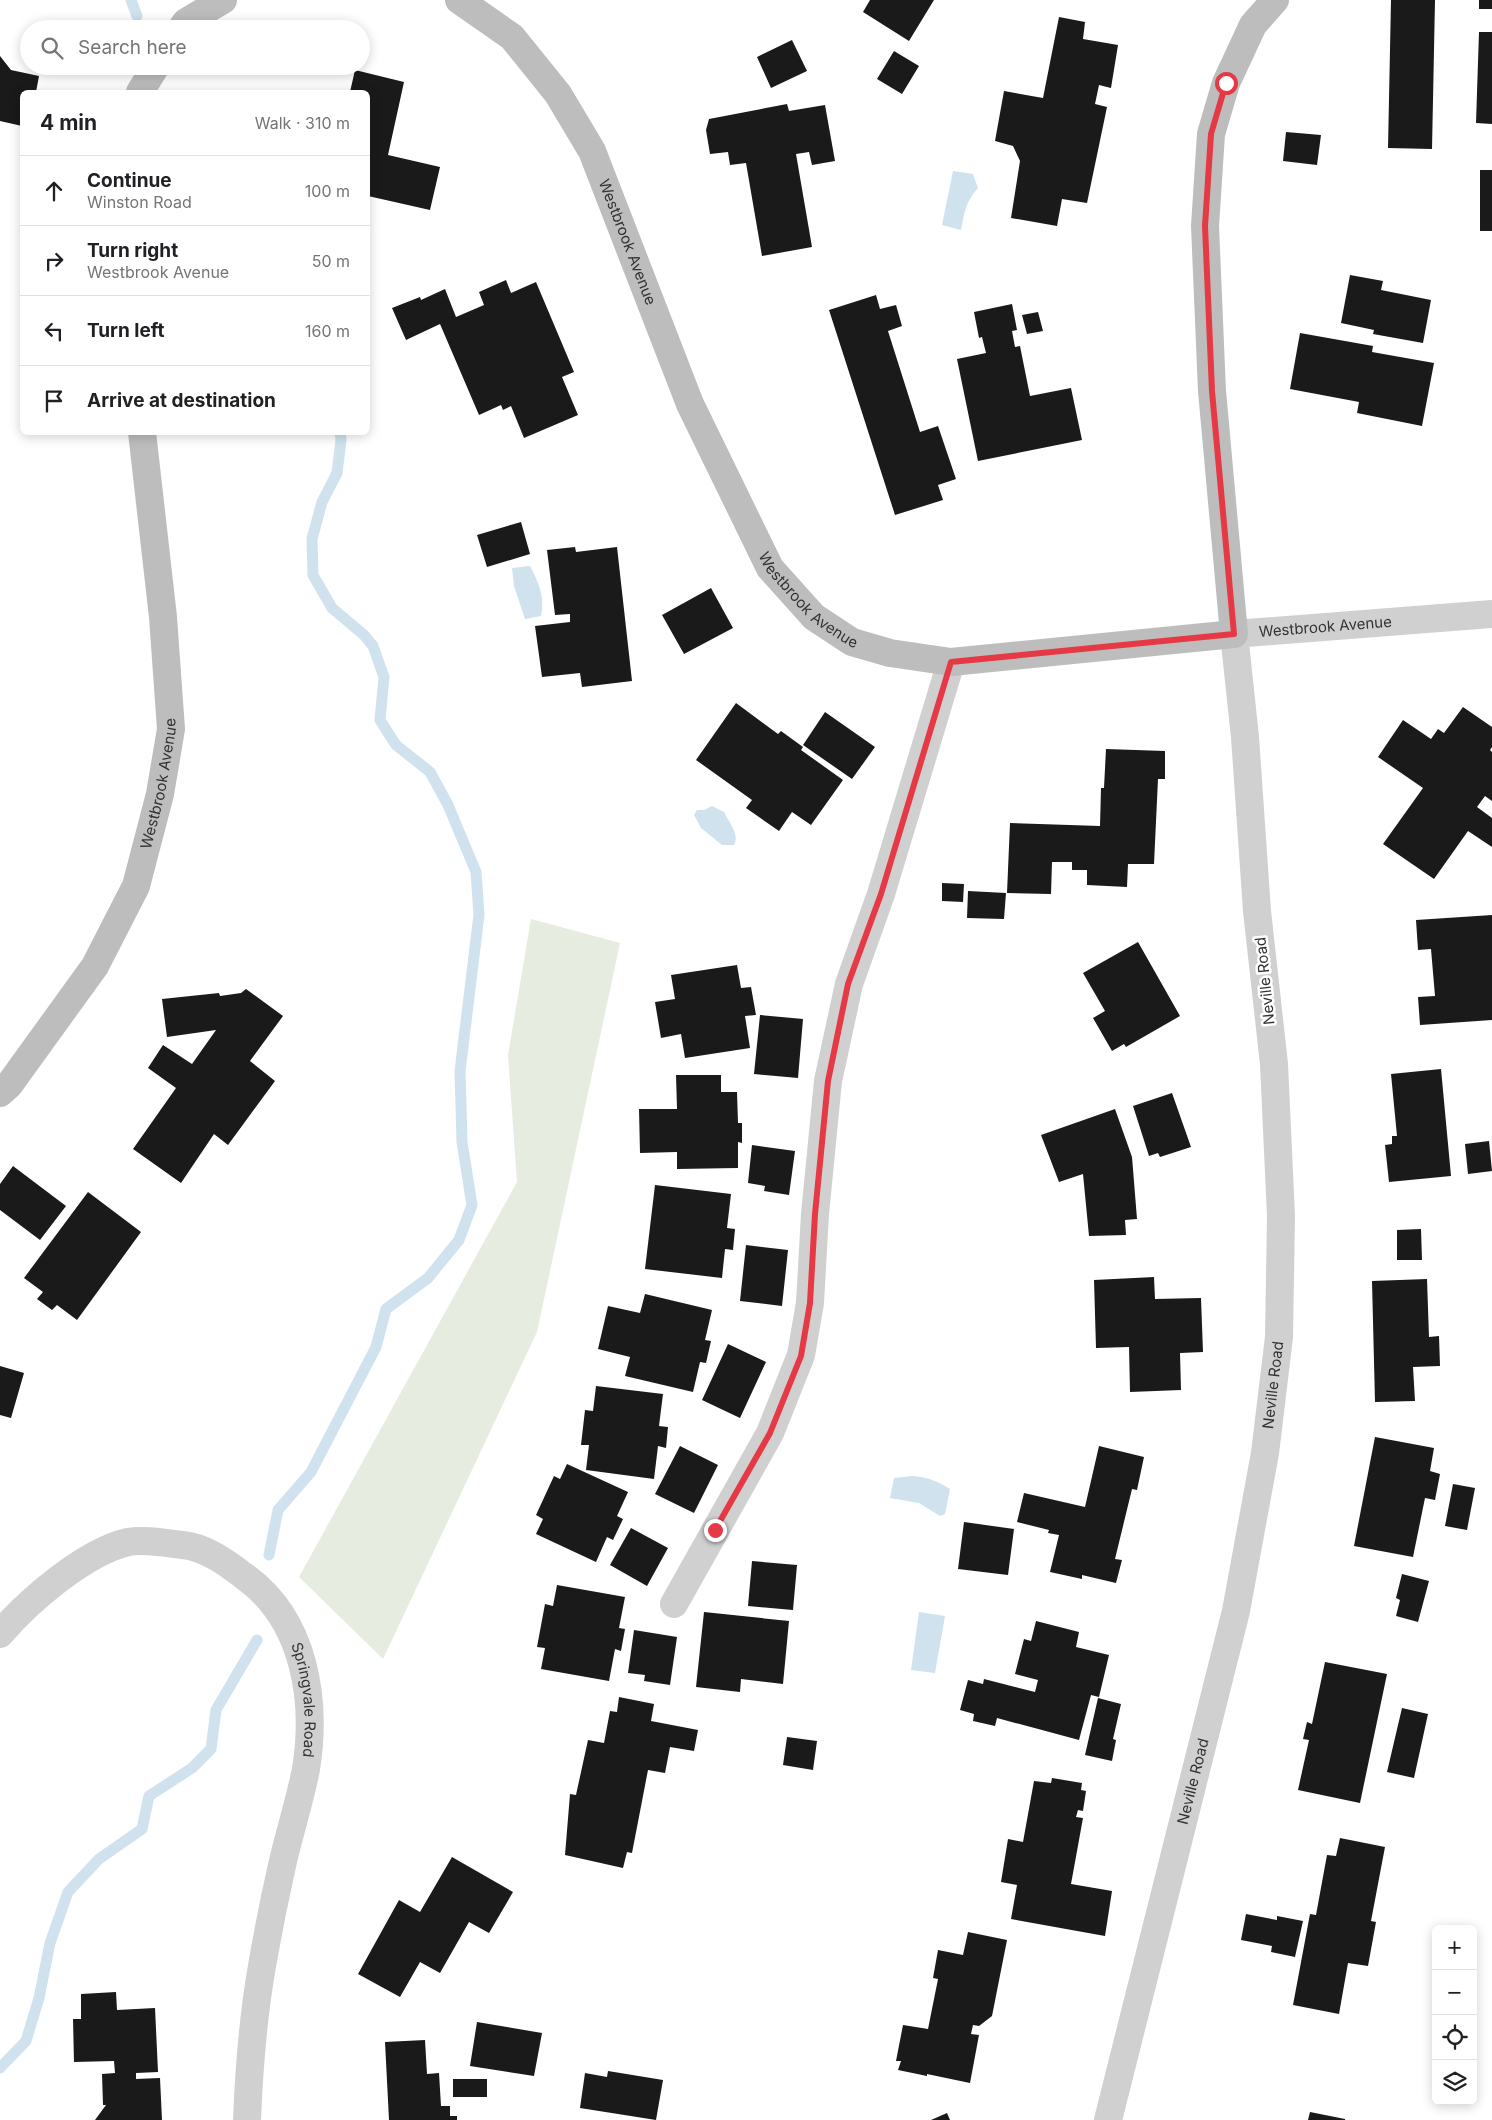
<!DOCTYPE html>
<meta charset="utf-8">
<style>
:root{--surface:#fff;--page:#f6f6f6;--text:#202124;--muted:#757577;--line:#e0e0e0}
body{margin:0;font-family:Inter,sans-serif;background:var(--page);color:var(--text)}
.controls{position:absolute;right:15px;bottom:15px;display:grid;overflow:hidden;border-radius:8px;box-shadow:0 2px 12px #0003}
.controls button{width:45px;height:45px;display:grid;place-items:center;padding:0;border:0;border-bottom:1px solid var(--line);background:var(--surface);color:var(--text);font:25px sans-serif}
.stop{position:absolute;width:15px;height:15px;margin:-11px;border:4px solid #e63946;border-radius:50%;background:#fff}
.stop.end{background:#e63946;border-color:#fff;box-shadow:0 1px 5px #0008}
.list{margin:0;padding:0;list-style:none}
h2{display:flex;justify-content:space-between;align-items:center;height:65px;margin:0;padding:0 20px;font-size:21px}
h2 small{font-size:16px;font-weight:400;color:var(--muted)}
.list li{display:grid;grid-template-columns:32px 1fr auto;gap:15px;align-items:center;box-sizing:border-box;height:70px;padding:0 20px;border-top:1px solid var(--line)}
.list b{display:block;font-size:19px;white-space:nowrap}
.list p{margin:0;font-size:16px;white-space:nowrap;color:var(--muted)}
.list em{font-size:16px;font-style:normal;color:var(--muted)}
.icon{flex:none;width:28px;height:28px;fill:none;stroke:currentColor;stroke-width:2;stroke-linecap:round;stroke-linejoin:round}
.map{position:relative;flex:none;width:1492px;height:2120px;overflow:hidden}
.search{position:absolute;background:var(--surface);box-shadow:0 2px 12px #0003;left:20px;top:20px;width:350px;height:55px;display:flex;align-items:center;gap:12px;box-sizing:border-box;padding:0 18px;border-radius:28px;color:var(--muted);font-size:19px}
.panel{position:absolute;background:var(--surface);box-shadow:0 2px 12px #0003;left:20px;top:90px;width:350px;height:345px;border-radius:8px}
.map>svg:first-child{display:block}
.green{fill:#e6ecdf}
.water{fill:#cfe2ee}
.lines{fill:none;stroke-linecap:round;stroke-linejoin:round}
.stream{stroke:#cfe2ee;stroke-width:11}
.building{fill:#1a1a1a}
.street{stroke:#d0d0d0;stroke-width:28}
.secondary{stroke:#bdbdbd;stroke-width:28}
.route{stroke:#e63946;stroke-width:6}
.labels{text-anchor:middle;stroke-width:5;stroke-linejoin:round;paint-order:stroke}
.street-label{font-size:15px;fill:#333;stroke:#fff}
</style>
<div class="map">
<svg width="1492" height="2120" viewBox="0 0 1492 2120">
<rect width="100%" height="100%" fill="#fff"/>
<path class="green" d="M531,919L620,943L537,1332L383,1659L299,1577L517,1182L508,1055Z"/>
<path class="water" d="M953,171L973,174L978,188C966,201 964,213 961,230L942,225Z
M530,566C539,583 545,597 541,616L525,619L514,586L512,568Z
M712,806L724,812C729,823 740,834 734,845H722L701,828L694,815L697,810H704Z
M912,1476C927,1477 938,1481 950,1489L945,1514L940,1516L919,1503L890,1498L894,1478Z
M919,1612L945,1616L935,1673L911,1670Z"/>
<g class="lines">
<path class="stream" d="M131,0L137,16
M269,1555L278,1510L311,1472L376,1347L386,1309L428,1278L459,1240L472,1205L462,1142L460,1071L479,915L476,872L448,805L430,772L396,745L380,720L384,677L373,646L364,635L332,608L313,575L312,539L322,502L337,473L341,440L340,432
M0,2068L26,2041L39,1998L50,1943L68,1892L99,1859L142,1829L149,1796L192,1768L211,1749L216,1710L257,1640"/>
</g>
<path class="building" d="M870,0H934L909,41L863,12Z
M1391,0H1435L1432,149L1388,148Z
M1479,0H1492V9H1479Z
M1059,17L1085,22L1083,39L1118,45L1111,88L1099,85L1095,104L1107,107L1087,203L1062,199L1057,226L1011,218L1020,161L1013,146L995,141L1004,91L1043,98Z
M1479,32H1492V124L1476,123Z
M792,40L807,71L771,88L757,57Z
M894,51L919,66L902,94L877,79Z
M0,56L11,70L39,76L36,92H22V126L0,121Z
M355,70L404,82L388,155L440,167L430,210L368,196V92H350Z
M787,104L789,111L825,105L835,161L812,165L809,152L796,154L812,247L762,256L746,163L730,165L728,152L710,154L706,130L709,119Z
M1286,132L1321,135L1317,165L1283,161Z
M1480,170H1492V231H1480Z
M1350,275L1383,281L1381,290L1431,300L1423,343L1373,334L1374,330L1341,323Z
M506,280L511,293L536,282L574,372L562,377L578,415L524,438L511,406L503,410L501,405L479,415L440,324L406,340L392,308L420,297L421,300L445,289L456,317L484,305L479,292Z
M876,295L880,309L896,305L902,326L888,331L920,432L938,426L956,479L938,485L943,500L895,515L829,310Z
M1012,304L1017,330L1012,331L1015,347L1020,346L1030,396L1071,388L1082,440L978,461L957,359L986,353L982,337L979,338L974,312Z
M1038,312L1043,331L1027,334L1022,315Z
M1300,333L1373,346L1372,352L1434,363L1422,426L1357,413L1359,402L1290,389Z
M521,522L530,554L487,567L477,535Z
M575,547L576,552L617,547L632,681L582,687L580,673L542,677L535,626L570,622V614L555,615L547,550Z
M711,588L733,628L684,654L662,615Z
M736,703L778,734L781,731L803,747L801,750L843,780L811,825L792,812L779,831L746,808L752,800L696,760Z
M1463,707L1492,727V747L1490,750L1492,752V801L1485,796L1477,807L1492,818V847L1468,831L1434,879L1383,844L1423,788L1378,757L1403,720L1431,739L1438,729L1444,733Z
M825,712L875,747L852,779L803,745Z
M1106,749L1165,751V779H1158L1154,864H1128L1127,887L1087,885V870H1072V862H1052L1051,894L1007,893L1010,823L1100,826L1101,788H1104Z
M942,883L964,884L963,902L942,901Z
M968,891L1006,893L1004,919L967,918Z
M1492,915V1020L1420,1025L1418,997L1435,996L1431,949L1418,950L1416,920Z
M1138,942L1180,1016L1126,1047L1124,1044L1112,1051L1093,1018L1105,1011L1083,973Z
M737,965L741,988L751,987L756,1015L745,1016L750,1048L685,1058L681,1034L661,1038L655,1002L675,999L671,975Z
M246,989L283,1016L250,1061L275,1081L228,1145L214,1134L181,1183L133,1149L176,1088L148,1068L163,1045L192,1064L216,1030L167,1037L162,999L219,993L220,996L241,993Z
M760,1015L803,1019L798,1078L754,1074Z
M1441,1069L1451,1176L1389,1182L1385,1145L1392,1144V1136H1397L1391,1074Z
M676,1075H721V1092H737L738,1123H742V1143L738,1142V1168L677,1169V1152L640,1153L639,1109H677Z
M1172,1093L1191,1147L1160,1157L1158,1153L1149,1156L1133,1106Z
M1115,1109L1132,1157L1137,1219L1125,1220L1126,1235L1089,1236L1083,1174L1059,1182L1041,1135Z
M1489,1141L1492,1171L1468,1174L1465,1144Z
M752,1145L795,1151L789,1195L764,1191L765,1186L748,1183Z
M13,1166L66,1206L40,1240L0,1210V1184Z
M655,1185L731,1194L727,1228L735,1229L733,1250L725,1249L722,1278L645,1269Z
M88,1192L141,1232L77,1320L57,1305L52,1310L37,1299L43,1292L24,1278Z
M1421,1229L1422,1260H1397V1230Z
M746,1245L788,1250L782,1306L740,1301Z
M1154,1277L1155,1299L1201,1298L1203,1352L1180,1353L1181,1390L1130,1392L1129,1347L1096,1348L1094,1280Z
M1427,1279L1429,1337L1439,1336L1440,1366L1413,1367L1415,1401L1375,1402L1372,1281Z
M645,1294L712,1310L705,1340L711,1341L706,1363L700,1362L693,1392L625,1376L630,1357L598,1349L608,1306L640,1313Z
M728,1344L766,1362L740,1418L702,1400Z
M0,1366L24,1373L11,1418L0,1415Z
M596,1386L663,1394L659,1426L668,1427L666,1448L658,1446L654,1479L586,1470L589,1445H581L585,1410L593,1411Z
M1375,1437L1434,1448L1430,1471L1440,1474L1435,1500L1425,1498L1413,1557L1354,1546Z
M680,1446L718,1465L694,1513L655,1494Z
M1099,1446L1144,1457L1137,1490L1132,1489L1115,1559L1122,1560L1116,1583L1082,1575V1579L1050,1572L1059,1535L1048,1533L1049,1530L1017,1522L1024,1493L1085,1507Z
M567,1464L628,1492L617,1516L623,1519L613,1540L607,1537L596,1562L536,1534L543,1519L536,1515L554,1476L560,1479Z
M1453,1484L1475,1488L1467,1530L1445,1526Z
M964,1522L1014,1529L1008,1575L958,1569Z
M631,1528L668,1548L647,1586L610,1565Z
M752,1561L797,1565L793,1610L748,1606Z
M1402,1574L1429,1581L1418,1622L1396,1616L1400,1600L1396,1598Z
M557,1585L625,1597L619,1628L625,1629L621,1651L615,1649L609,1681L541,1669L545,1648L537,1647L545,1604L553,1606Z
M704,1612L789,1621L783,1684L741,1679L740,1692L696,1687Z
M1036,1621L1079,1632L1076,1647L1109,1655L1099,1697L1091,1695L1079,1740L997,1718L995,1726L973,1721L974,1714L960,1710L968,1680L983,1684L984,1679L1035,1692L1038,1680L1015,1674L1024,1639L1031,1641Z
M634,1630L677,1637L670,1685L644,1681L645,1675L628,1673Z
M1325,1662L1387,1674L1360,1803L1298,1790L1309,1740L1303,1739L1307,1722L1312,1724Z
M619,1697L654,1704L651,1721L698,1730L694,1751L670,1747L665,1773L648,1770L632,1853L627,1852L623,1868L565,1855L570,1794L576,1795L588,1740L604,1743L610,1711L617,1712Z
M1098,1698L1121,1704L1113,1739L1116,1740L1112,1761L1085,1755Z
M1402,1708L1428,1714L1414,1778L1387,1772Z
M787,1737L817,1741L813,1770L783,1765Z
M1052,1778L1082,1783L1081,1790L1086,1791L1083,1811L1078,1810L1076,1817L1083,1818L1071,1884L1112,1891L1105,1936L1011,1919L1017,1885L1001,1882L1008,1839L1023,1842L1034,1781L1051,1783Z
M1340,1838L1385,1847L1371,1921L1376,1922L1368,1966L1348,1963L1339,2014L1293,2005L1310,1914L1316,1915L1327,1855L1336,1856Z
M452,1857L513,1892L489,1933L469,1922L440,1973L420,1962L400,1997L358,1974L399,1900L420,1912Z
M1246,1914L1277,1920V1916L1303,1921L1295,1957L1271,1952L1272,1946L1241,1940Z
M968,1932L1007,1940L992,2016L979,2026L973,2025L971,2034L979,2035L970,2083L927,2074V2076L898,2070L901,2061H896L903,2025L928,2029L938,1979L933,1978L938,1950L963,1955Z
M116,1992L117,2010L155,2008L158,2072L136,2073V2079L160,2078L162,2120H95L106,2105H103L102,2074L115,2073L114,2061L74,2062L73,2019H81V1994Z
M477,2022L542,2033L534,2076L470,2066Z
M425,2040L427,2074L439,2073L441,2106H450V2116H457V2120H389L385,2042Z
M608,2071L663,2080L656,2120L580,2108L585,2073L607,2077Z
M453,2079H487V2097H453Z
M1310,2112L1345,2119V2120H1308Z
M947,2113L950,2120H931Z"/>
<g class="lines">
<g class="street">
<path d="M674,1604L770,1433L801,1355L810,1303L815,1214L828,1081L849,984L881,894L951,662"/>
<path id="s1" d="M0,1634C28,1601 85,1552 128,1542C144,1539 166,1543 183,1545C205,1547 227,1563 244,1576C305,1619 317,1700 306,1769C300,1800 290,1831 283,1861C275,1896 268,1931 262,1966C253,2017 249,2069 247,2120"/>
<path id="s2" d="M1108,2120L1236,1611L1265,1453L1279,1337L1281,1216L1274,1064L1257,911L1245,737L1234,634L1492,614"/>
</g>
<g class="secondary">
<path id="s3" d="M459,0L512,37L558,94L592,151L690,404L770,568L814,617L852,642L890,653L951,662L1234,634L1212,391L1205,226L1211,134L1226,83L1253,25L1275,0"/>
<path d="M181,29L186,22L223,0"/>
<path d="M140,92L156,66"/>
<path id="s4" d="M0,1093L9,1085L95,966L136,886L160,794L171,729L163,617L142,432"/>
</g>
</g>
<g class="lines">
<path class="route" d="M715,1530L770,1433L801,1356L810,1303L815,1214L828,1081L848,984L881,894L951,662L1234,634L1212,391L1205,226L1211,134L1226,83"/>
</g>
<g class="labels">
<g class="street-label">
<text dy="5" stroke="none"><textPath href="#s3" startOffset="302">Westbrook Avenue</textPath></text>
<text dy="5" stroke="none"><textPath href="#s3" startOffset="708">Westbrook Avenue</textPath></text>
<text dy="5" stroke="none"><textPath href="#s2" startOffset="1599">Westbrook Avenue</textPath></text>
<text dy="5" stroke="none"><textPath href="#s4" startOffset="354">Westbrook Avenue</textPath></text>
<text transform="translate(1265 981) rotate(-96)" y="5">Neville Road</text>
<text dy="5" stroke="none"><textPath href="#s2" startOffset="754">Neville Road</textPath></text>
<text dy="5" stroke="none"><textPath href="#s1" startOffset="428">Springvale Road</textPath></text>
<text dy="5" stroke="none"><textPath href="#s2" startOffset="349">Neville Road</textPath></text>
</g>
</g>
</svg>
<div class="controls">
<button>+</button>
<button>−</button>
<button><svg class="icon" aria-label="locate" viewBox="0 0 24 24"><circle cx="12" cy="12" r="6"/><path d="M12 2v4M12 18v4M2 12h4M18 12h4"/></svg></button>
<button><svg class="icon" aria-label="layers" viewBox="0 0 24 24"><path d="M12 4l9 5-9 5-9-5zM3 14l9 5 9-5"/></svg></button>
</div>
<div class="stop" style="left:1226px;top:83px"></div>
<div class="stop end" style="left:715px;top:1530px"></div>
<div class="search"><svg class="icon" aria-label="search" viewBox="0 0 24 24"><circle cx="10" cy="10" r="6"/><path d="M15 15l6 6"/></svg>Search here</div>
<section class="panel">
<h2>4 min<small>Walk · 310 m</small></h2>
<ul class="list">
<li><svg class="icon" aria-label="ahead" viewBox="0 0 24 24"><path d="M12 20V5M6 11l6-6 6 6"/></svg><div><b>Continue</b><p>Winston Road</p></div><em>100 m</em></li>
<li><svg class="icon" aria-label="right" viewBox="0 0 24 24"><path d="M7 20v-9h11M14 6l5 5-5 5"/></svg><div><b>Turn right</b><p>Westbrook Avenue</p></div><em>50 m</em></li>
<li><svg class="icon" aria-label="left" viewBox="0 0 24 24"><path d="M17 20v-9H6M10 6l-5 5 5 5"/></svg><div><b>Turn left</b></div><em>160 m</em></li>
<li><svg class="icon" aria-label="arrive" viewBox="0 0 24 24"><path d="M6 21V4h12l-3 4 3 4H6"/></svg><div><b>Arrive at destination</b></div></li>
</ul>
</section>
</div>
